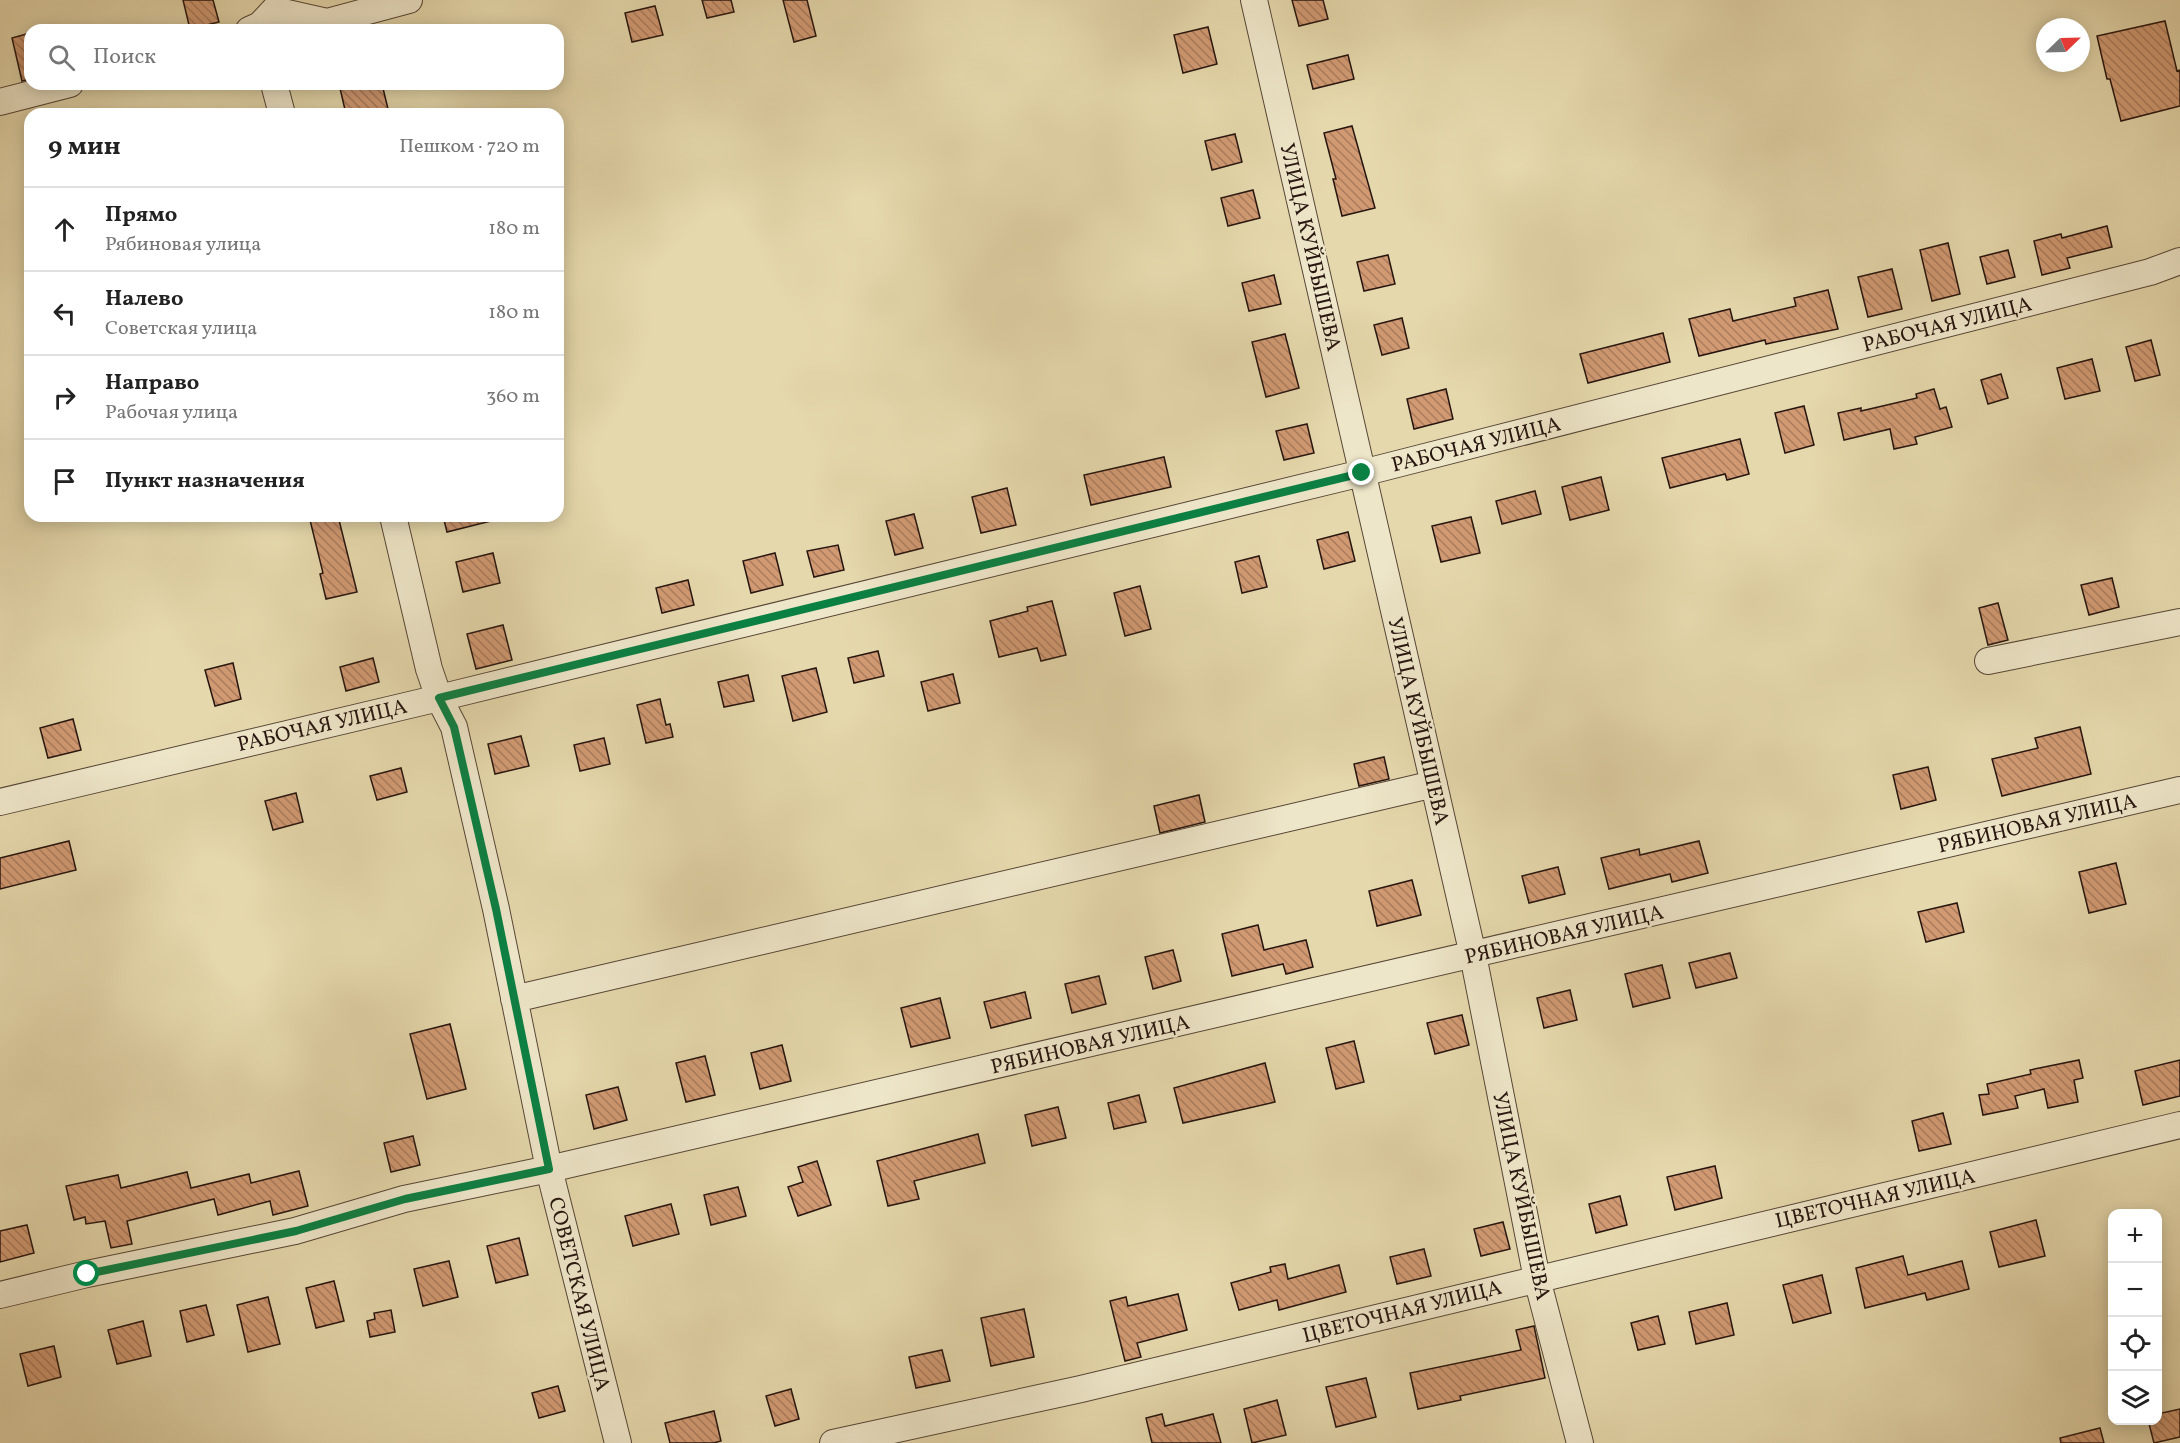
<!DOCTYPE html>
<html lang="ru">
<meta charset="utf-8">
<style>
:root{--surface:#fff;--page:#f6f6f6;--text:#222;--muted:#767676;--line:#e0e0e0}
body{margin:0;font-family:Vollkorn,serif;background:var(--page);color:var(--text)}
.controls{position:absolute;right:18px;bottom:18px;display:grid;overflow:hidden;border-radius:12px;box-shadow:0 3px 15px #0003}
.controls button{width:54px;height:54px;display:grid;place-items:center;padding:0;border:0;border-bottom:2px solid var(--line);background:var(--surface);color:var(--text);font:30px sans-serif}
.compass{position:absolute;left:2036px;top:18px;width:54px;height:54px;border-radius:50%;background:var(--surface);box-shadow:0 3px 15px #0003;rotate:67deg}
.stop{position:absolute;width:18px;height:18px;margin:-14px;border:4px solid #0b8043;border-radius:50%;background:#fff}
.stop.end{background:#0b8043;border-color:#fff;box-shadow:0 2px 6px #0008}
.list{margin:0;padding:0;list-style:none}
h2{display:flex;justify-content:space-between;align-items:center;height:78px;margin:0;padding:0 24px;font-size:26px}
h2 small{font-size:20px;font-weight:400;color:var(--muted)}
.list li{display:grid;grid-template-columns:39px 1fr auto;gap:18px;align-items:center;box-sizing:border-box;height:84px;padding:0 24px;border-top:2px solid var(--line)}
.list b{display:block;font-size:22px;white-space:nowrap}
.list p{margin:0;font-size:20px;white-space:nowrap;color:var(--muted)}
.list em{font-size:20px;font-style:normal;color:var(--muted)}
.icon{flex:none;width:33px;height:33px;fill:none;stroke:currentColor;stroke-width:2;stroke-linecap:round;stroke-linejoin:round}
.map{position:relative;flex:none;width:2180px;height:1443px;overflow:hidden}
.search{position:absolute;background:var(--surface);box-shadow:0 3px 15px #0003;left:24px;top:24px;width:540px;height:66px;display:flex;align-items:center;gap:15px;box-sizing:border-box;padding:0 21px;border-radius:18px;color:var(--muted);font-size:22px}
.panel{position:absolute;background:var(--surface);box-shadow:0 3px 15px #0003;left:24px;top:108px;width:540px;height:414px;border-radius:18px}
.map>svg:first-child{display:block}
.building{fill:url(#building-back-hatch);stroke:#27150f;stroke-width:1.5}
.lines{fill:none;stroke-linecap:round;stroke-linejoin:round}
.minor-casing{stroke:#564636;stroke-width:28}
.minor{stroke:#eee6c9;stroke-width:26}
.route{stroke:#0b8043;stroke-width:8}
.labels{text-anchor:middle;stroke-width:5;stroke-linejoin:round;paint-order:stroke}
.street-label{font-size:21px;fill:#27150f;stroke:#eee6c9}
</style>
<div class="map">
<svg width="2180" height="1443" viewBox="0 0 2180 1443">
<defs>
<pattern id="building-back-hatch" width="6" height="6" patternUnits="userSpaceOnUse" patternTransform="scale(1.5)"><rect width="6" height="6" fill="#d19a73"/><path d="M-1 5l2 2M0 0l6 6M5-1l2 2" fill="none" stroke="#aa7c5d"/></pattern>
</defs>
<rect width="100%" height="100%" fill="#e5d8ac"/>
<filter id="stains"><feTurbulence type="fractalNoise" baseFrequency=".00333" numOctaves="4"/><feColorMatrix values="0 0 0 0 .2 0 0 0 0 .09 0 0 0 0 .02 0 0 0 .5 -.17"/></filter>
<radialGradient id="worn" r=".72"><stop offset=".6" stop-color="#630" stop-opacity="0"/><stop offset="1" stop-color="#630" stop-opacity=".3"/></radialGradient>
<path class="building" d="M183,0H213L219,22L190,29Z
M702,0H731L734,12L707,18Z
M783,0H807L816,36L794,42Z
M1292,0H1323L1328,19L1299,26Z
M655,6L663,35L632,42L625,13Z
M2165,21L2177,71L2180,70V106L2121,121L2110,79H2107L2097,36Z
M1208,27L1217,64L1183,73L1174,35Z
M30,33V79L22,81L12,38Z
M1348,55L1354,79L1313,89L1307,65Z
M339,84H382L388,109L368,114H346Z
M1352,126L1375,208L1342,216L1333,179H1336L1324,133Z
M1235,134L1242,162L1212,170L1205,141Z
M1253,190L1260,218L1228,226L1221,198Z
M2107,226L2112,247L2067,258L2070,268L2042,275L2034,241L2061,234L2062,238Z
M1948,243L1960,294L1932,301L1920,250Z
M2008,250L2015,277L1987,284L1980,257Z
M1388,255L1395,284L1364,291L1357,262Z
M1892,269L1902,309L1868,317L1858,277Z
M1274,275L1281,304L1249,311L1242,283Z
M1828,290L1838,329L1766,344L1765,340L1699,356L1689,319L1730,309L1733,321L1796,306L1794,298Z
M1402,318L1409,348L1382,355L1374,325Z
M1663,333L1670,362L1588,383L1580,354Z
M1285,334L1299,388L1266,397L1252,342Z
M2151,340L2160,375L2135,381L2126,347Z
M2092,359L2100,391L2065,399L2057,368Z
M2001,374L2008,398L1988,404L1981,380Z
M1446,389L1453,419L1414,429L1407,399Z
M1934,389L1940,409L1946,407L1952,427L1915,437L1917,444L1894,449L1890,429L1844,440L1838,413L1861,408V411L1917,398L1916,394Z
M1804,406L1814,445L1785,453L1775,413Z
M1307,424L1314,453L1284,460L1276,431Z
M1740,439L1749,474L1727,480L1725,474L1670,488L1662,458Z
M1164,457L1171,487L1091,505L1084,475Z
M1601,477L1609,510L1570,520L1562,487Z
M1007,488L1016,525L981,533L972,497Z
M1535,491L1541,514L1502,524L1496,501Z
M914,514L923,548L895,555L886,521Z
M309,516H338L357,592L326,599L320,574L323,573Z
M443,516H490L491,521L447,532Z
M1471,517L1480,553L1441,562L1432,526Z
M1348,532L1355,561L1324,569L1317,540Z
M838,545L844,570L814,577L807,551Z
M493,553L500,583L463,592L456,562Z
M775,553L783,585L751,593L743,561Z
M1259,556L1267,587L1242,593L1235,562Z
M2112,578L2119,607L2089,615L2081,585Z
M688,580L694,605L662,613L656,588Z
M1140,586L1151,629L1125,636L1114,593Z
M1052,601L1066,655L1041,661L1037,648L999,657L990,621L1028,611L1027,607Z
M1998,603L2008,640L1988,645L1979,608Z
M503,625L512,660L476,669L467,634Z
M878,651L884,676L854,683L848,658Z
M373,658L379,682L346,691L340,667Z
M233,663L241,699L215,706L205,670Z
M816,668L827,712L793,721L782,676Z
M953,674L960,703L928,711L921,682Z
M748,675L754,701L724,707L718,682Z
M660,699L666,725L670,724L673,737L646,743L637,705Z
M73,719L81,750L48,758L40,728Z
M2080,727L2091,774L2002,796L1992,759L2038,748L2035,738Z
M521,736L529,766L495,774L488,744Z
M604,738L610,764L580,771L574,745Z
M1384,757L1389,779L1359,786L1354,764Z
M1928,767L1936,800L1901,809L1893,775Z
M401,768L407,792L377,800L370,776Z
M296,793L303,822L273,830L265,801Z
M1199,795L1205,822L1160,833L1154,806Z
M69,841L76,870L0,889V858Z
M1699,841L1708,873L1672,882L1670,874L1609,889L1601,858L1639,849L1640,855Z
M2116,863L2126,904L2089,913L2079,872Z
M1558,867L1565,894L1529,903L1522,876Z
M1412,880L1421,915L1377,926L1369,891Z
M1957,903L1964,932L1926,942L1918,912Z
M1258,925L1264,950L1306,940L1313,967L1286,974L1283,964L1232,976L1222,934Z
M1173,950L1181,981L1153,989L1145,957Z
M1730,953L1737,978L1696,988L1689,963Z
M1662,965L1670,998L1633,1007L1625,974Z
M1099,976L1106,1004L1072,1013L1065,984Z
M1570,990L1577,1020L1544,1028L1537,998Z
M1025,992L1031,1018L991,1028L984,1002Z
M940,998L950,1038L911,1047L901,1008Z
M1462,1015L1469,1045L1435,1054L1427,1023Z
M450,1024L466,1089L427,1099L410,1034Z
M1354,1041L1364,1082L1336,1089L1326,1048Z
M782,1045L791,1081L760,1089L751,1053Z
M705,1056L715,1095L686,1102L676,1063Z
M2079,1060L2083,1078L2074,1080L2078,1102L2048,1108L2044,1089L2015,1096L2018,1108L1983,1115L1979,1095L1989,1094L1987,1084L2031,1074L2030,1070Z
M2180,1060V1096L2143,1105L2135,1071Z
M1265,1063L1275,1102L1183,1123L1174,1088Z
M618,1087L627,1120L594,1129L586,1095Z
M1139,1095L1146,1122L1114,1129L1108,1103Z
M1058,1107L1066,1138L1032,1146L1025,1115Z
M1943,1113L1951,1144L1919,1151L1912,1121Z
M978,1134L985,1163L914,1181L919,1199L888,1206L877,1161Z
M413,1136L420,1165L391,1172L384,1143Z
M817,1161L831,1205L798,1216L788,1187L803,1182L798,1167Z
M1715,1166L1722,1198L1675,1210L1667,1177Z
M299,1171L308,1206L273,1215L270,1201L218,1215L214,1199L127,1221L132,1244L111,1248L105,1221L86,1224L85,1217L74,1220L66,1186L118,1175L121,1188L187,1172L191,1188L249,1174L251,1183Z
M738,1187L746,1216L711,1225L704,1195Z
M1620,1196L1627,1225L1596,1233L1589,1204Z
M671,1204L679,1234L633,1246L625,1216Z
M2036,1220L2045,1256L1999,1267L1990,1232Z
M1503,1222L1510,1249L1481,1256L1474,1229Z
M27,1225L34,1253L0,1262V1231Z
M519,1238L528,1275L496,1283L487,1246Z
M1424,1249L1431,1276L1397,1284L1390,1257Z
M1903,1256L1908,1275L1962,1261L1969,1289L1927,1300L1925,1293L1865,1308L1856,1268Z
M449,1261L458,1297L423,1306L414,1269Z
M1285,1264L1288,1279L1339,1265L1346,1292L1279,1310L1277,1300L1239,1310L1231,1283L1271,1272L1270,1267Z
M1822,1275L1831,1313L1793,1323L1783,1285Z
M334,1281L344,1321L316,1328L306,1288Z
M1178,1294L1187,1330L1137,1343L1141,1357L1125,1361L1110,1301L1126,1297L1128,1306Z
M268,1297L280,1344L248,1352L237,1305Z
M1727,1303L1734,1335L1696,1344L1689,1312Z
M206,1305L214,1335L187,1342L180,1311Z
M1024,1309L1034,1357L991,1366L981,1318Z
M391,1310L395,1332L370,1337L367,1321L375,1319L374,1313Z
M1658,1316L1665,1344L1638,1350L1631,1323Z
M143,1321L151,1356L117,1364L108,1330Z
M1534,1326L1545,1378L1460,1396L1461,1400L1418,1409L1410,1373L1521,1350L1516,1330Z
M54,1346L61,1377L28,1386L20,1354Z
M942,1350L950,1381L916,1388L909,1357Z
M1366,1378L1376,1417L1336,1427L1326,1387Z
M558,1386L565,1411L539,1418L532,1393Z
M791,1389L799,1419L775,1426L766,1396Z
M1277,1400L1286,1435L1252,1443L1244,1409Z
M2180,1409V1437L2154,1443L2148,1420H2157V1414Z
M714,1411L721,1441L713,1443H670L665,1423Z
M1162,1414L1165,1426L1213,1414L1221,1443H1152L1146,1418Z
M2100,1428L2104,1443H2061L2060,1438Z"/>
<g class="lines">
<g class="minor-casing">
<path id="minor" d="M1254,0L1473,955L1537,1279L1580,1443
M249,30L260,25L274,10L327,22L409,0
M274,84L282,114
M0,102L70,84
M393,516L429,669L439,698L454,727L496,909L549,1169L618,1443
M1988,661L2180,622
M0,802L439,698L1362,473L2150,272L2180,261
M514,999L1434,784
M0,1295L87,1274L295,1231L404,1199L549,1169L2180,790
M833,1443L1081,1389L2180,1125"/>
</g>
<use href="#minor" class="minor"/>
</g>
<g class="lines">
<path class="route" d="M87,1274L296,1231L405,1199L549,1169L496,909L454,727L439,698L1362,473"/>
</g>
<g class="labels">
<g class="street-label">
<text transform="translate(1311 247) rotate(77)" y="7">УЛИЦА КУЙБЫШЕВА</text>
<text transform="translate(1947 324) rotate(-14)" y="7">РАБОЧАЯ УЛИЦА</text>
<text transform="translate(1476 444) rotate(-14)" y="7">РАБОЧАЯ УЛИЦА</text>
<text transform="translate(1419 721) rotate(77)" y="7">УЛИЦА КУЙБЫШЕВА</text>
<text transform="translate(322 725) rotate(-13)" y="7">РАБОЧАЯ УЛИЦА</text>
<text transform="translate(2037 823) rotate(-13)" y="7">РЯБИНОВАЯ УЛИЦА</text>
<text transform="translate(1564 934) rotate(-13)" y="7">РЯБИНОВАЯ УЛИЦА</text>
<text transform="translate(1090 1044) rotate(-13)" y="7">РЯБИНОВАЯ УЛИЦА</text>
<text transform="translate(1522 1196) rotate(78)" y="7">УЛИЦА КУЙБЫШЕВА</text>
<text transform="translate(1875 1198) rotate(-13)" y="7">ЦВЕТОЧНАЯ УЛИЦА</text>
<text transform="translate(580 1294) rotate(76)" y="7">СОВЕТСКАЯ УЛИЦА</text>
<text transform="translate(1402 1311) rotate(-14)" y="7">ЦВЕТОЧНАЯ УЛИЦА</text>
</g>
</g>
<rect width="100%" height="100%" filter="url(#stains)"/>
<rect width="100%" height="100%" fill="url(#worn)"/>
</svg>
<div class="controls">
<button>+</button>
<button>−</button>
<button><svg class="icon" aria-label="locate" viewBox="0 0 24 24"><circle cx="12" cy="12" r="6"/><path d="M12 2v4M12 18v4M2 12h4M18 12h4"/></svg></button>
<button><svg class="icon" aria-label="layers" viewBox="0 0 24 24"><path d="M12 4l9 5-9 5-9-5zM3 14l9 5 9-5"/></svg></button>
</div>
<svg class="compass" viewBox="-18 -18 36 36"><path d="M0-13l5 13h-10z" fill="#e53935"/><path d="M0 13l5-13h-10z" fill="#767676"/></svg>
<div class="stop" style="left:87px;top:1274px"></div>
<div class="stop end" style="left:1362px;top:473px"></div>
<div class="search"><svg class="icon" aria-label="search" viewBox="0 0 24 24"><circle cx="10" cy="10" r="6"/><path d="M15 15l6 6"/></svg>Поиск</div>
<section class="panel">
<h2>9 мин<small>Пешком · 720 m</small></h2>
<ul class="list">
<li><svg class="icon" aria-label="ahead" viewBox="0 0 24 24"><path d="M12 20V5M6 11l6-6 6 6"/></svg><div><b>Прямо</b><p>Рябиновая улица</p></div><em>180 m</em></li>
<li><svg class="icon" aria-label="left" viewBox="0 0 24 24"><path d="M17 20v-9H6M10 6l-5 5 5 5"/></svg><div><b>Налево</b><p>Советская улица</p></div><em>180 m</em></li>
<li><svg class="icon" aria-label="right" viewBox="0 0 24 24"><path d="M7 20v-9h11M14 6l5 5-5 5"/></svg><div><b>Направо</b><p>Рабочая улица</p></div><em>360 m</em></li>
<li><svg class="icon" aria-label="arrive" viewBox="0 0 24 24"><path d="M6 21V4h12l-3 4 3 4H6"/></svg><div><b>Пункт назначения</b></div></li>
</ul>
</section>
</div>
